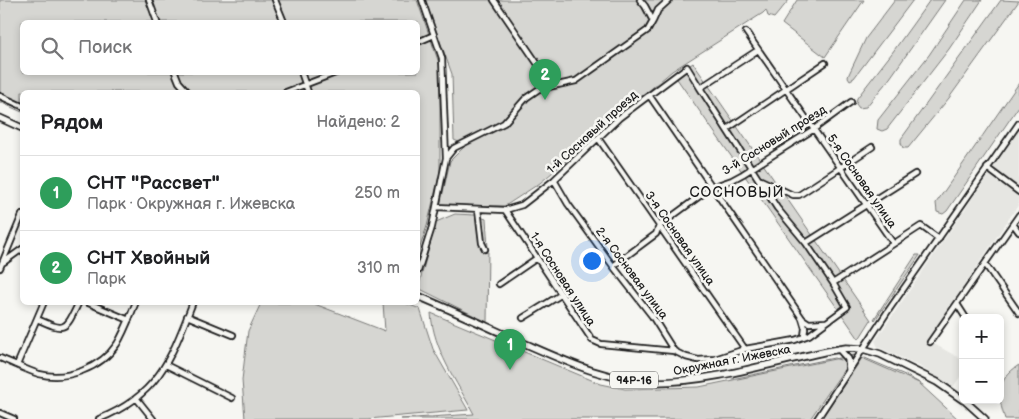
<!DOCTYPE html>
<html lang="ru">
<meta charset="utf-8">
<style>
:root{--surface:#fff;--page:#f6f6f6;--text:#202124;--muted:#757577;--line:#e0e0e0;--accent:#2563eb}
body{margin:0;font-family:"Balsamiq Sans",sans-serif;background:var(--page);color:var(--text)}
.controls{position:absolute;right:15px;bottom:15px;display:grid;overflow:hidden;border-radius:8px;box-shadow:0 2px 8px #0003}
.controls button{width:45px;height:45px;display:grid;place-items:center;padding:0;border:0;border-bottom:1px solid var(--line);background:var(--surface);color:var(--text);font:25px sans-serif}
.you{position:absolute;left:591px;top:260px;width:18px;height:18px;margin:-12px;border:4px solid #fff;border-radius:50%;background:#1a73e8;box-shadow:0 0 0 8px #1a73e833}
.badge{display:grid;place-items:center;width:32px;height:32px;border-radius:50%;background:var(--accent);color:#fff;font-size:16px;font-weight:700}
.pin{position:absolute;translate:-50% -41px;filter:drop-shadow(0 1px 2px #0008)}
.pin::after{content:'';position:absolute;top:26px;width:18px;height:15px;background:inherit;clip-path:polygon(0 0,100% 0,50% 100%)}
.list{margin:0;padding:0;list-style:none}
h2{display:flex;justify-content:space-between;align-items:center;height:65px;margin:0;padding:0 20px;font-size:21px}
h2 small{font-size:16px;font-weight:400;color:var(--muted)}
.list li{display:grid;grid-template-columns:32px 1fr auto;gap:15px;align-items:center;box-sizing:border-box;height:75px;padding:0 20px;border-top:1px solid var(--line)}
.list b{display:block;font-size:19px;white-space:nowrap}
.list p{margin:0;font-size:16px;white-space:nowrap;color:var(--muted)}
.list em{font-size:16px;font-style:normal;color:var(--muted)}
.icon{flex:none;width:28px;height:28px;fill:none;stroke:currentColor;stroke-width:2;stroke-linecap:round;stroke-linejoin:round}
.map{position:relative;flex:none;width:1019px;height:419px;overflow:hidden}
.search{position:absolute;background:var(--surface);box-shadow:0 2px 8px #0003;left:20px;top:20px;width:400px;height:55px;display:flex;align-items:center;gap:12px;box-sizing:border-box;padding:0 18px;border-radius:8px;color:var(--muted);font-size:19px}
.panel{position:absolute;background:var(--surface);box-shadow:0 2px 8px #0003;left:20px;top:90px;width:400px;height:215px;border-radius:8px}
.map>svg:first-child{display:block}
.built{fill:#e6e6e2}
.green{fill:#d6d6d2;stroke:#797977;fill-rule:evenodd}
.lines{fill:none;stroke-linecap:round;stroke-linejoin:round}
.stream{stroke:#727271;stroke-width:1}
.minor-casing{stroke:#1c1c1c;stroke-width:8}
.major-casing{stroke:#1c1c1c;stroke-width:9}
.minor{stroke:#f6f6f2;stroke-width:4.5}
.major{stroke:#f6f6f2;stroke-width:5.5}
.labels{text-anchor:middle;stroke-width:5;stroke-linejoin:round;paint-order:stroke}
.shield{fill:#f6f6f2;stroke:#5d5d5c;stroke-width:1}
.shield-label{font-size:11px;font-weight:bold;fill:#1c1c1c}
.street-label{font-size:12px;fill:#1c1c1c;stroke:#f6f6f2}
.quarter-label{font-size:15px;letter-spacing:1px;fill:#1c1c1c;stroke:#f6f6f2}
</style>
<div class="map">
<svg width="1019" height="419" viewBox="0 0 1019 419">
<rect width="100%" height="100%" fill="#f6f6f2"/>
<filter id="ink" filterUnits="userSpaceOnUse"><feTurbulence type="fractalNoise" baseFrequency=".02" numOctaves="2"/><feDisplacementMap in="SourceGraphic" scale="10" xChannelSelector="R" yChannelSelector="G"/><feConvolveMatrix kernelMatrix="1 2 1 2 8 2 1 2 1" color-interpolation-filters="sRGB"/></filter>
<g filter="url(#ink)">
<path class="built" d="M1019,130V204L927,340L963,360V373L953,387L919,366L878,347L875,341Z"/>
<path class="green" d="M0,0H417L440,66V172L427,226L418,253V92H22V112L0,102ZM22,22H418V72H22Z
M425,0H789L774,18L768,16L766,10L763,13L672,71L540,183L505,206H440L450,161L466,145L454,140L452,74Z
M797,0H864L825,57L782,24Z
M895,0H913L854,78L850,80L848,77L849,74L866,38Z
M930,0H945L890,78L866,107L859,108L856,104L857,98L892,53Z
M966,0H982L949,49L887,129L882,131L877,129L878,120L929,55Z
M1001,0L1019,1L949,98L908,148H903L901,143V139Z
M693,63L871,320L859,339L675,76Z
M1019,83V106L947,211L943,214L937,212L936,203Z
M455,214L475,215L486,219L488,248L487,322L418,288L436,222Z
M916,255H920L875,320L874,319Z
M261,303H312L385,331L383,303H405L420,309L433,349L468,410L368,419H245L242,380L248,331Z
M431,313L601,384L625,389L699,387L854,355L810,419H400L474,414C457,382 433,349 431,313Z
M862,358L919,383L958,419H821Z
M1019,365V419H1005C997,396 997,379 1019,365Z"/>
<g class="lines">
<path class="stream" d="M865,358L905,375L923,385
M732,379L834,358L840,360"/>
<g class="minor-casing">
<path id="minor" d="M149,0L157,22
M275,0L284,22
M422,0L434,35
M494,0L552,85
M653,21L658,10L669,0
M746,32L893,243
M418,42L434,35L442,58L446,158
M175,72L179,82L188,92
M301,72L308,92
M700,88L777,208L806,243L833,283
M286,92L338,72
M649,95L802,318L805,328L804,336
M0,96L22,106
M727,129L825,63
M598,138L745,349
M987,168L1019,192
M554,180L568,204L613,266L652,316L674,351L686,357L698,360L715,359L745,349L795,340L809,335L847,307L833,283L921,226L939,239
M761,180L793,195H799L872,147
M436,207L505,210L522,205L554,180L619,118L687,67L700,88L758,50
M478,209L482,243L485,249
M505,210L592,340L601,344L674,351
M1013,224L1019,232
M806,243L915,174
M4,262L22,249
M985,264L1019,313
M613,266L656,234L659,226L712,187L732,180L743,174L814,129L851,102
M0,268L22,215
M418,271L432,227L446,158L454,148L504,123L526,98L539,89L576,81L648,30L653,21L645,6L640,0
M499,284L537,258
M86,302L129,320
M957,304L966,318
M187,316L233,335
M523,318L562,294
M37,319C66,332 65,331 79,302
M803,319L809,323L826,322
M930,342L1019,215
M0,358C13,363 26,370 39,374C67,381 101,368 117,344C125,331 130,316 136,302
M17,365L44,302
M166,365L232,398
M137,399L153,419
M0,413L14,419
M99,419C159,395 171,358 193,302
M817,419L888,311L1019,123"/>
</g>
<g class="major-casing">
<path id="major" d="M0,118L22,128
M418,296C454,311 490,328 526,344C567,362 610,382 656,382C711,382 775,362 828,351L846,348L863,349L880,354L937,382L963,400
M839,349L848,359L849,369
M964,400L985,419"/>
</g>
<use href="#minor" class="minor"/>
<use href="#major" class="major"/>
</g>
</g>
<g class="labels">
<rect class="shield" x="610" y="371.5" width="48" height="17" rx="4"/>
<g class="shield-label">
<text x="634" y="384">94Р-16</text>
</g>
<g class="street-label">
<text transform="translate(592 132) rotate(-42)" y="4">1-й Сосновый проезд</text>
<text transform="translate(774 140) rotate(-32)" y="4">3-й Сосновый проезд</text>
<text transform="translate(862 181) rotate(55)" y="4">5-я Сосновая улица</text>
<text transform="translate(680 238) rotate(55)" y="4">3-я Сосновая улица</text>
<text transform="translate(632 273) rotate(53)" y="4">2-я Сосновая улица</text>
<text transform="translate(563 279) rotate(57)" y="4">1-я Сосновая улица</text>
<text transform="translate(732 360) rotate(-11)" y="4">Окружная г. Ижевска</text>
</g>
<g class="quarter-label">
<text x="737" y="197">СОСНОВЫЙ</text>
</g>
</g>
</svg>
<div class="controls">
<button>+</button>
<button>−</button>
</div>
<div class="you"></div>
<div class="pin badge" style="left:510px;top:370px;background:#2e9e5b">1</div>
<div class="pin badge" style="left:545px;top:100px;background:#2e9e5b">2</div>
<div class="search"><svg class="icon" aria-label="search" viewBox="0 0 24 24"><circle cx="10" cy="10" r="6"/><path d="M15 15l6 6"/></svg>Поиск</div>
<section class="panel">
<h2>Рядом<small>Найдено: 2</small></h2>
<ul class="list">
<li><span class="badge" style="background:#2e9e5b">1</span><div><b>СНТ &quot;Рассвет&quot;</b><p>Парк · Окружная г. Ижевска</p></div><em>250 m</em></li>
<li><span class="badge" style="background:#2e9e5b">2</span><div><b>СНТ Хвойный</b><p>Парк</p></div><em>310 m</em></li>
</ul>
</section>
</div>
